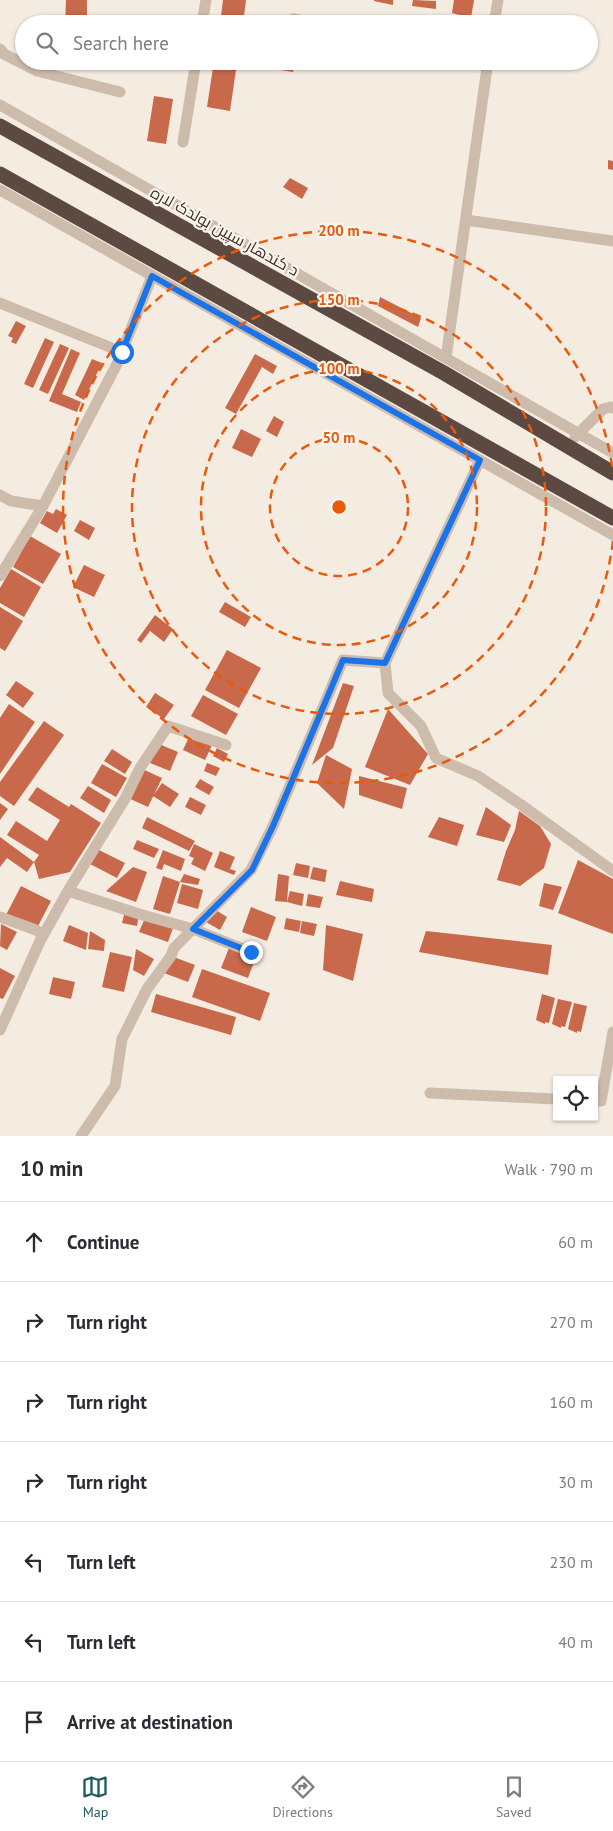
<!DOCTYPE html>
<meta charset="utf-8">
<style>
:root{--surface:#fff;--page:#f7f7f7;--text:#2b2b33;--muted:#7c7c81;--line:#e1e1e2;--accent:#1f5a5e}
body{margin:0;font-family:"PT Sans",Cairo,sans-serif;background:var(--page);color:var(--text)}
.controls{position:absolute;right:15px;bottom:15px;display:grid;overflow:hidden;border-radius:0px;box-shadow:0 1px 4px #0004}
.controls button{width:45px;height:45px;display:grid;place-items:center;padding:0;border:0;border-bottom:1px solid var(--line);background:var(--surface);color:var(--text);font:25px sans-serif}
.stop{position:absolute;width:15px;height:15px;margin:-11px;border:4px solid #1a73e8;border-radius:50%;background:#fff}
.stop.end{background:#1a73e8;border-color:#fff;box-shadow:0 1px 5px #0008}
.list{margin:0;padding:0;list-style:none}
h2{display:flex;justify-content:space-between;align-items:center;height:65px;margin:0;padding:0 20px;font-size:21px}
h2 small{font-size:16px;font-weight:400;color:var(--muted)}
.list li{display:grid;grid-template-columns:32px 1fr auto;gap:15px;align-items:center;box-sizing:border-box;height:80px;padding:0 20px;border-top:1px solid var(--line)}
.list b{display:block;font-size:19px;white-space:nowrap}
.list em{font-size:16px;font-style:normal;color:var(--muted)}
.icon{flex:none;width:28px;height:28px;fill:none;stroke:currentColor;stroke-width:2;stroke-linecap:round;stroke-linejoin:round}
.map{position:relative;flex:none;width:613px;height:1136px;overflow:hidden}
.search{position:absolute;background:var(--surface);box-shadow:0 1px 4px #0004;left:15px;right:15px;top:15px;height:55px;display:flex;align-items:center;gap:12px;box-sizing:border-box;padding:0 18px;border-radius:28px;color:var(--muted);font-size:19px}
.sheet{height:625px;background:var(--surface)}
nav{display:flex;justify-content:space-around;align-items:center;box-sizing:border-box;height:70px;border-top:1px solid var(--line);background:var(--surface);font-size:14px;color:var(--muted)}
nav a{display:grid;justify-items:center;gap:2px}
nav .on{color:var(--accent)}
.map>svg:first-child{display:block}
.building{fill:#c8694b}
.lines{fill:none;stroke-linecap:round;stroke-linejoin:round}
.minor{stroke:#cdbbac;stroke-width:11}
.highway{stroke:#5c4a42;stroke-width:15}
.route{stroke:#1a73e8;stroke-width:6}
.ring{fill:none;stroke:#e8590c;stroke-width:2.5;stroke-dasharray:9 6}
.labels{text-anchor:middle;stroke-width:4.5;stroke-linejoin:round;paint-order:stroke}
.street-label{font-size:16px;fill:#3b302b;stroke:#fbf5ee}
.centre{fill:#e8590c;stroke:#fbf5ee;stroke-width:2.5}
.ring-label{font-size:15px;text-anchor:middle;font-weight:bold;fill:#e8590c;stroke:#fbf5ee;stroke-width:4.5;stroke-linejoin:round;paint-order:stroke}
</style>
<div class="map">
<svg width="613" height="1136" viewBox="0 0 613 1136">
<rect width="100%" height="100%" fill="#f4ebe1"/>
<path class="building" d="M66,0H87V24H65Z
M223,0H246L243,24H220Z
M374,0H393V5L374,1Z
M413,0L436,1V9L412,6Z
M454,0H474L471,18L452,13Z
M214,61L237,63L230,111L207,107Z
M276,61H296L293,72L275,69Z
M154,96L173,99L166,144L147,141Z
M608,160L613,161V170L608,169Z
M290,178L308,188L302,199L283,187Z
M380,297L421,318L418,327L378,306Z
M16,321L26,326L16,344L11,342L13,338L8,336Z
M45,338L54,342L33,388L24,384Z
M60,344L69,348L48,394L39,390Z
M71,349L80,353L62,394L81,402L77,412L49,401Z
M255,354L277,366L273,374L262,367L236,414L225,408Z
M92,359L102,363L84,400L75,395Z
M274,416L284,422L277,437L266,431Z
M241,429L261,439L252,457L232,448Z
M56,509L67,515L57,533L40,523L47,511L53,514Z
M80,520L95,528L89,540L74,531Z
M30,536L61,554L43,584L13,567Z
M84,565L105,575L94,597L73,587Z
M11,569L41,587L24,617L0,603V588Z
M225,602L251,617L245,627L219,612Z
M0,607L23,621L5,651L0,648Z
M155,615L173,629L164,642L150,631L141,643L137,640Z
M227,650L261,668L239,708L205,690Z
M16,681L34,693L23,708L6,695Z
M343,683L354,686L333,748L312,765Z
M155,693L174,705L164,719L146,707Z
M203,695L238,714L226,735L191,716Z
M9,704L35,722L0,774V718Z
M388,709L428,754L410,785L365,767Z
M44,721L64,735L14,806L0,796V782Z
M190,735L212,745L205,760L183,750Z
M159,744L178,752L170,771L150,763Z
M217,748L228,754L224,762L213,756Z
M112,749L132,762L125,774L104,761Z
M326,755L352,769L344,809L317,783Z
M207,763L220,768L216,776L204,771Z
M102,764L127,778L116,797L91,783Z
M140,768L162,778L148,807L126,797Z
M359,776L407,788L402,809L359,795Z
M200,779L214,787L209,795L195,787Z
M162,783L179,794L170,807L153,796Z
M88,786L111,800L104,813L80,798Z
M37,787L69,807L71,804L101,823L70,872L39,879L34,862L39,855L7,835L16,821L47,841L60,820L28,800Z
M190,797L206,805L201,815L185,807Z
M0,803L8,809L0,820Z
M486,807L511,825L504,842L476,835Z
M519,811L540,826L551,844L544,868L520,886L497,880L506,851L515,830Z
M147,817L195,841L189,851L142,828Z
M439,817L464,825L457,846L428,837Z
M0,837L34,862L27,872L7,858L0,867Z
M137,840L159,849L154,858L133,849Z
M194,844L213,853L205,871L191,864L194,858L189,856Z
M97,849L125,863L117,878L90,864Z
M163,850L185,859L181,871L164,864L162,870L156,868Z
M220,851L235,857L230,869L236,871L234,875L214,867Z
M578,860L613,879V934L558,913Z
M296,863L310,866L308,878L293,875Z
M133,867L147,872L136,902L106,891Z
M313,867L327,870L325,882L310,879Z
M184,874L200,879L198,885L180,882Z
M278,874L289,876L287,902L275,901Z
M163,876L180,882L170,914L153,909Z
M340,881L374,889L372,902L336,895Z
M544,883L562,887L553,910L539,906Z
M182,884L203,890L198,909L177,903Z
M21,886L51,901L36,930L6,915Z
M290,891L304,894L302,906L287,902Z
M308,894L323,897L320,908L306,906Z
M251,907L276,917L267,941L242,932Z
M214,909L227,917L220,930L206,922Z
M125,911L139,914L137,926L122,923Z
M145,918L173,928L168,942L139,932Z
M286,918L301,921L299,932L284,929Z
M302,921L317,924L314,936L300,933Z
M1,924L17,932L7,950L0,946Z
M69,925L88,933L86,950L63,941Z
M326,925L363,934L353,981L323,970Z
M90,931L105,940L104,951L88,949Z
M426,931L552,945L548,975L419,952Z
M229,948L255,959L248,978L221,968Z
M136,949L154,959L144,976L133,970Z
M110,952L132,957L124,992L102,987Z
M171,956L195,965L188,982L164,973Z
M0,968L15,976L3,999L0,998Z
M202,969L270,993L260,1021L192,997Z
M53,977L75,982L71,999L49,994Z
M156,994L236,1017L231,1035L151,1012Z
M542,994L555,998L549,1023L545,1022V1024L536,1020Z
M558,999L572,1002L565,1027L561,1026V1028L552,1024Z
M574,1003L587,1006L581,1032L577,1031V1033L568,1029Z"/>
<g class="lines">
<path class="minor" d="M293,19L323,24
M202,24L206,0
M494,24L498,0
M0,49L4,54L37,71L120,92
M0,105L613,453
M183,142L196,61
M0,190L613,535
M466,220L613,241
M0,303L122,352
M446,358L488,61
M575,437L603,409L611,407L613,408
M0,495L11,501L43,506
M0,576L43,506L117,364L152,276
M385,663L388,693L421,726L436,758L478,776L520,804L613,871
M226,745L168,726L140,768L126,797L68,891L139,914L193,929L251,952
M0,917L36,930L43,935
M0,1030L40,941L68,891
M430,1093L557,1099
M594,1101H601L613,1032
M81,1136L115,1086L122,1039L147,989L171,956L174,948L251,870L273,826L343,660L385,663L480,460"/>
<path class="highway" d="M0,126L444,373L613,473
M0,174L613,518"/>
</g>
<g class="lines">
<path class="route" d="M122,352L152,276L480,460L385,663L343,660L273,826L252,870L193,929L251,952"/>
</g>
<g class="ring">
<circle cx="339" cy="507" r="69"/>
<circle cx="339" cy="507" r="138"/>
<circle cx="339" cy="507" r="207"/>
<path d="M613 541A276 276 0 1 1 613 473"/>
</g>
<g class="labels">
<g class="street-label">
<text transform="translate(225 231) rotate(29)" y="6">د کندهار سپین بولدک لاره</text>
</g>
</g>
<circle cx="339" cy="507" r="8" class="centre"/>
<g class="ring-label">
<text x="339" y="236">200 m</text>
<text x="339" y="305">150 m</text>
<text x="339" y="374">100 m</text>
<text x="339" y="443">50 m</text>
</g>
</svg>
<div class="controls">
<button><svg class="icon" aria-label="locate" viewBox="0 0 24 24"><circle cx="12" cy="12" r="6"/><path d="M12 2v4M12 18v4M2 12h4M18 12h4"/></svg></button>
</div>
<div class="stop" style="left:122px;top:352px"></div>
<div class="stop end" style="left:251px;top:952px"></div>
<div class="search"><svg class="icon" aria-label="search" viewBox="0 0 24 24"><circle cx="10" cy="10" r="6"/><path d="M15 15l6 6"/></svg>Search here</div>
</div>
<section class="sheet">
<h2>10 min<small>Walk · 790 m</small></h2>
<ul class="list">
<li><svg class="icon" aria-label="ahead" viewBox="0 0 24 24"><path d="M12 20V5M6 11l6-6 6 6"/></svg><div><b>Continue</b></div><em>60 m</em></li>
<li><svg class="icon" aria-label="right" viewBox="0 0 24 24"><path d="M7 20v-9h11M14 6l5 5-5 5"/></svg><div><b>Turn right</b></div><em>270 m</em></li>
<li><svg class="icon" aria-label="right" viewBox="0 0 24 24"><path d="M7 20v-9h11M14 6l5 5-5 5"/></svg><div><b>Turn right</b></div><em>160 m</em></li>
<li><svg class="icon" aria-label="right" viewBox="0 0 24 24"><path d="M7 20v-9h11M14 6l5 5-5 5"/></svg><div><b>Turn right</b></div><em>30 m</em></li>
<li><svg class="icon" aria-label="left" viewBox="0 0 24 24"><path d="M17 20v-9H6M10 6l-5 5 5 5"/></svg><div><b>Turn left</b></div><em>230 m</em></li>
<li><svg class="icon" aria-label="left" viewBox="0 0 24 24"><path d="M17 20v-9H6M10 6l-5 5 5 5"/></svg><div><b>Turn left</b></div><em>40 m</em></li>
<li><svg class="icon" aria-label="arrive" viewBox="0 0 24 24"><path d="M6 21V4h12l-3 4 3 4H6"/></svg><div><b>Arrive at destination</b></div></li>
</ul>
</section>
<nav>
<a class="on"><svg class="icon" aria-label="map" viewBox="0 0 24 24"><path d="M3 6l6-2 6 2 6-2v14l-6 2-6-2-6 2zM9 4v14M15 6v14"/></svg>Map</a>
<a><svg class="icon" aria-label="directions" viewBox="0 0 24 24"><path d="M12 3l9 9-9 9-9-9zM9 14v-3h6M13 9l2 2-2 2"/></svg>Directions</a>
<a><svg class="icon" aria-label="saved" viewBox="0 0 24 24"><path d="M7 4h10v16l-5-4-5 4z"/></svg>Saved</a>
</nav>
